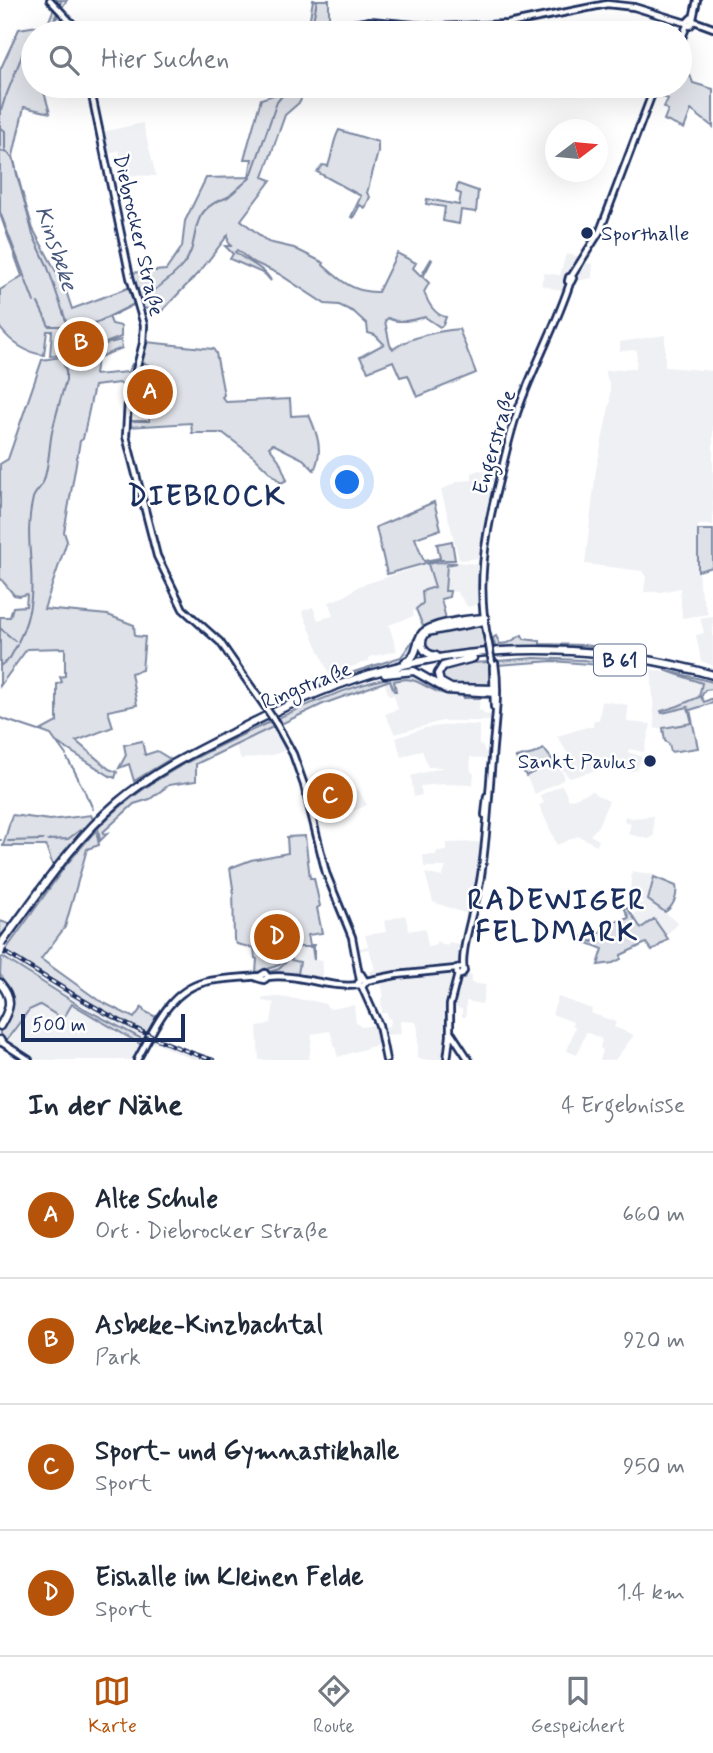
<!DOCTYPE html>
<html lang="de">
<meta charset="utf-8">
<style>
:root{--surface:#fff;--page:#f2f2f3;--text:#1f2937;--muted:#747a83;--line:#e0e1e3;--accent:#b45309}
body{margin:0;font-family:Mynerve,sans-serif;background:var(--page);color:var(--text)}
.compass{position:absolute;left:545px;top:119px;width:63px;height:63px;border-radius:50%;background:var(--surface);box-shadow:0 7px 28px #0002;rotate:74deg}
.scale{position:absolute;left:21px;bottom:18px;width:164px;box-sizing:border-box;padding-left:7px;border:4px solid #1b2f5e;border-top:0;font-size:19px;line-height:24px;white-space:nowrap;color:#1b2f5e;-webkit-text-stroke:5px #fff;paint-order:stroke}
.you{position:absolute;left:348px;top:483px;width:24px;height:24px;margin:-18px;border:5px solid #fff;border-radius:50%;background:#1a73e8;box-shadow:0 0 0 10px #1a73e833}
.badge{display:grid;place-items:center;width:46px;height:46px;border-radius:50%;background:var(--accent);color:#fff;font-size:23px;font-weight:700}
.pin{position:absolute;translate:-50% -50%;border:4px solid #fff;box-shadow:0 2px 7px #0006}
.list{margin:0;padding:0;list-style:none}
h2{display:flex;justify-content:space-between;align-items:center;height:91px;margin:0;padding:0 28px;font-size:30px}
h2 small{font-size:23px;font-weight:400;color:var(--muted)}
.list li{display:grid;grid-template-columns:46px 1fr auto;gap:21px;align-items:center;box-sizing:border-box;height:126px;padding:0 28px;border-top:2px solid var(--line)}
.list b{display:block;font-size:26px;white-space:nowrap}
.list p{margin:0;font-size:23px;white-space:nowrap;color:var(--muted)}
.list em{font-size:23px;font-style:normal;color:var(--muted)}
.icon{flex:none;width:38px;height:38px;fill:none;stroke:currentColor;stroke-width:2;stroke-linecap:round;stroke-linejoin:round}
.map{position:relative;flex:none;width:713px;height:1060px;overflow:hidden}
.search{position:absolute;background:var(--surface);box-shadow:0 7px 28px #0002;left:21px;right:21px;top:21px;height:77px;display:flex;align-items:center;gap:18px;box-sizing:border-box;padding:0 24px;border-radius:38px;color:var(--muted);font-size:26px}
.sheet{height:595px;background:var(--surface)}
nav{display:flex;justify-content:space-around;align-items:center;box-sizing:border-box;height:98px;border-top:2px solid var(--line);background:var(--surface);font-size:19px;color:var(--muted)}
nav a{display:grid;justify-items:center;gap:4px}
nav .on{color:var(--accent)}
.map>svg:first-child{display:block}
.built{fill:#eff0f4}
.green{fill:#dee1e7;stroke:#7c88a2;stroke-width:2}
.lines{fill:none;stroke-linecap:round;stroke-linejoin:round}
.stream{stroke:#77839f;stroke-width:2}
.secondary-casing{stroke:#1b2f5e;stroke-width:10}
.highway-casing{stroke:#1b2f5e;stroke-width:11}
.secondary{stroke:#fff;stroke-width:4.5}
.highway{stroke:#fff;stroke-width:6}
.rail-casing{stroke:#1b2f5e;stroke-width:4.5}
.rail{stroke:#fff;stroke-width:2;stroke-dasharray:5;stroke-linecap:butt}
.secondary-bridge-casing{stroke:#1b2f5e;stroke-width:10;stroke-linecap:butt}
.highway-bridge-casing{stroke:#1b2f5e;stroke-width:11;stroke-linecap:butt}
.secondary-bridge{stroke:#fff;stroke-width:4.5}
.highway-bridge{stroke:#fff;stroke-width:6}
.poi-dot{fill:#1b2f5e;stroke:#fff;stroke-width:2.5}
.labels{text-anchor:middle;stroke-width:5;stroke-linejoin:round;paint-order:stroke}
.shield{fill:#fff;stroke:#5f6d8e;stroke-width:2}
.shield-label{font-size:19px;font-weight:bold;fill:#1b2f5e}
.poi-label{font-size:21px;fill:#1b2f5e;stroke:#fff;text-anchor:start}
.street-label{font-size:21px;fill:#1b2f5e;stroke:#fff}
.water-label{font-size:23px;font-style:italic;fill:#49597e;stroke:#fff}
.district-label{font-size:28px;font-weight:bold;letter-spacing:2px;fill:#1b2f5e;stroke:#fff}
</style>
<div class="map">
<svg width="713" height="1060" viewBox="0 0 713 1060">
<rect width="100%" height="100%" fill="#fff"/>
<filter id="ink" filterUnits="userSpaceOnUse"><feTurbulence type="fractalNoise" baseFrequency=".0143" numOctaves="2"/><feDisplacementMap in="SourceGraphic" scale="14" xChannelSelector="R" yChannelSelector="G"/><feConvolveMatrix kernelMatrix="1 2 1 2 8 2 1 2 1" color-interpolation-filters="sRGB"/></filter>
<g filter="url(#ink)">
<path class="built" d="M143,123L156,176L124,175L119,150L106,155L102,132Z
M566,254L582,257L584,263L593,264L592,278L577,281L571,277H567L562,291L541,285L544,273L560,275Z
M665,335V367L713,371V525H698L699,586L708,614L682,618L680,588L661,592H644L646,577L642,571L585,564L596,470L610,402V387L605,371L636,368L637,350L620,351V342Z
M479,470L499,475L496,483L484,480L480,488L494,492L480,558L461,560L459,559L441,490L459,481L472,480V473Z
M457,562L478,564L480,604L468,607L457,592L445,591L447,565Z
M428,564L435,587L423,603L413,611L414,616L389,625L397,651L369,657V661L329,674L302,611L313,607L318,620L333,616L329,602L345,596L359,586Z
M713,616V666L701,661L696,635L704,633L700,618Z
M651,669L702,682L699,697L687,703L692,723L655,729Z
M407,678L415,679L444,693L464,696V698H480L479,710L483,711V714L492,715L490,721H442L395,734L385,714L398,709L394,695L389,696L384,682L391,680L394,691V681Z
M602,701L628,705L627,722L651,724L644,752L629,749L628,752L642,757L637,770L632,771L606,767L570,778L560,767L569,756L557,736L587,727H593L594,720H599Z
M456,724L479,725V745L483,746L485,752H489L488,759L470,757L471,772L474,773L473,785L443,784L420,786L422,795L414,797L411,776L444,767H428L422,750L401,757L396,738L425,728Z
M275,726L288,749L273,755L241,759L235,744Z
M554,762L564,775L563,780L535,794L526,776Z
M329,770L345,794L358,789L367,805L354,811L316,820L312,805L325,800L317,778Z
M562,785L569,800L593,791L595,794L609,801L597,828L590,835L599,840L597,845L578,836L557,845L539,805L544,803L540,795Z
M625,816L632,818L653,816L654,836L649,839L628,834L631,824L624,822Z
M480,842L475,887L470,886L469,889L473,897L470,915L433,902L425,873L442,877L446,867H424L423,855H436L437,851H446V843Z
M632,871L655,875L648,900L679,923L665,936L654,920L641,929L633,916L637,911L636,904L644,903L642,901H629Z
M405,915L409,931L425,928L428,947L436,945V941L447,946L449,942L463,946L457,966L398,972L371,979L369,972L375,969L369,949L357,951L356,949L368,946L365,935L386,932L384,921Z
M300,947H313L314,960H323L322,978L298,974L300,962L291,960L292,951Z
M0,948L125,1024L154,1038L216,1060H194L122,1029L0,955Z
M449,974L453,978L447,1003L445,1060H422L418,1058V1029L416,1022L400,1021L401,1034L384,1035L381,1027L390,1026L391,1019L388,1018L387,1013H382L381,998L384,997L381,982L397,978Z
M467,974L472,975L471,983L486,985L482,1004L466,1001V1017H462V1009L453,1007L457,987L461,977Z
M278,997L313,1001L325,1004L330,1009L354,1005L356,1023L361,1027L376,1025L380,1044L338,1057L330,1031L312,1034L309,1060H259L257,1027L271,1023L274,1003L262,1001V998Z
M558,997L592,1009L591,1013L616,1022L614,1027L634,1035L615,1060H600L603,1050L600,1048L602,1039L586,1032L577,1055L567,1051L575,1027L572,1025L573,1022L552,1014Z
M72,1004L142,1045L136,1057L133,1060H36L6,1041L29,1010L40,1005Z"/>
<path class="green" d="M53,0H67L59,12L51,33H33V86H52L53,89L44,92L50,113L24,107L13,156L18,179L33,229L65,288L72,309L133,286L130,273L166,270L182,247L185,221L206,178L249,177L252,159H244L261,99L280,93L285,86H305L300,102L285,115L263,177L271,180L241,220L268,242L294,248L324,263L323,265C341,281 354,293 378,292L397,253L416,263L413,268L421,276L431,259L432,260L423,277L429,283L424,292C428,303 434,315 446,317L443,325L440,327L425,317C413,320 399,324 388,318L385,321L390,345L393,349C411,337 438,331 459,329L476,373L417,397L408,375L400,377L393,361L368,371L360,357L384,344L375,335L368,333L367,324L354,312L339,305L325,304L279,274L251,261L237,250L235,252C247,262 265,268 271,281L265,274L230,259L233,254L225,246H231L228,241V235L201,270L161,312L160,310L151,314L148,309L140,307L138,302L109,317L112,324L121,326V337L98,346L121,340L122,348L97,358L95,375L128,372L132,364L136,365L129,389L119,383L94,386L83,439L80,441L64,532L67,541L44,609L108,615L134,625L135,636L145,637L142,670L131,673L137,705L108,711L113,727L76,741L109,769L117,772L115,778L110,776L56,742L51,735L40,731L57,722V684L62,682L60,677L65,676V648L27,649L0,686V617H10L13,607L26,606L27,594L20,596L14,595L0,578V464L8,459L42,360L61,357L60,355L50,356L52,331H47L44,355C26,353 11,342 0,328V290L22,276L0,214V70L19,29L37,26L45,31L56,3Z
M313,0H329V26L326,27L327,31L361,23H377L376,33H297L308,30Z
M680,73L690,75L693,83L713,89V127L691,110L684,129L664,120L668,110L664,107L668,99L660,95L654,98L660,87L674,90L675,86H680Z
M339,130L378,142V152L367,193L370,197L365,208L360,205L353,218L351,217L361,196L317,172L323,165L328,166C333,153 332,143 339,130Z
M458,184L478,191L476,212L461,210L459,224L443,221L445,207L426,204L427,199L459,205L461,194L456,192Z
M146,342L213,349L216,353L224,395L222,397L226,402L290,399L291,416L309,415C317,433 324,451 314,470L303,459L273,444L269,447L279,460L287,480L281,483L253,456L223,433H192L191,423L128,427V421H149L150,400L130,399V396L151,399L159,403L165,391L152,387L149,365L140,362Z
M434,502L441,529L415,538L424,561L440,558L437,544L452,541L455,560H437L387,574L376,527Z
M698,530H713V567L698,571Z
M437,562L457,563L447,565L445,591H450L449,597L441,599L446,619L479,617L433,625L414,653L403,661L324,687L270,711L269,709L332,679L401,657L423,626L416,609L423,603L422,591L435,587L428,564Z
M481,624L486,649L435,655L425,648L427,635Z
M522,635L524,639L540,641V644L584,645L645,653V657L551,649H496L493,638L496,636L500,644L508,643Z
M535,658L583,660L646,667V669L553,661L498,665V661Z
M489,662L491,687L449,686L441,680L442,669L453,664Z
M664,670L713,682V689L705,690L701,697L704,702L713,698V703L690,710L698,748L671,752L669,744L665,741L663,728L692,723L688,707L662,713L661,711L678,706L699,697L702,683Z
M414,673L443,691L489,694L492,698H464V696C455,695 444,695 436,691C417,683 415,676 394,681L396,691H394L390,680L323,704L279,725L276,719C320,699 365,680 414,673Z
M272,721L275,726L196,764V781L169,785L150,799L134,804L103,832V834L108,833L100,841L98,828C145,778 210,750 272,721Z
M142,741L145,755L157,751L170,759L134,781L129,764L119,768L126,755L124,745Z
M544,749L554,762L526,776L516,758L533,754Z
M12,815L50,820L91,815L94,821L0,941V921L10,924L53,866L46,846H3Z
M96,830L99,845L87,849L65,927L41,959L98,1000L134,1018L142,1007L144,1011L158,1018L148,1035L88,1003L5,951L66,865Z
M305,836L310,878H314L320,906L317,908L322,933L308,935L310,945H314V960L312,947H300L292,951L291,960L300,962L298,974L268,972L279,969L287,961L286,959L279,965L256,973L257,959L255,958L254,948L237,944L234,940L233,888L230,868L251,860L288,853L287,837Z
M654,877L676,886C678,896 673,907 665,912L648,900Z
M623,905H625L641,928L654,919L668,939L652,951L646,943L621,955V959L613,963L598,965L603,949L580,940L581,937L593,942L597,933H600L606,921H619L629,918Z
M1,956L85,1009L144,1040L142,1045L72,1004L63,1019L40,1005L29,1010L5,1042L0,1037V1028L11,1007L0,981V977L7,988L0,974Z"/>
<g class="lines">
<path class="stream" d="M60,5L61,0
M312,27L317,0
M48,33L58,11
M6,96L30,35L33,34
M0,114L5,98
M0,127L5,131V151
M0,151L8,153L14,161L33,235L47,265L66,321L60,353L66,371V380C61,397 56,415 52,432C49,448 49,465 44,480C42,487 35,492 33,498C20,551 46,587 18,642
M251,176L277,102L290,86
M221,200L228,197L250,178
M0,212L34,302
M140,302C154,289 171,280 183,265C202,242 186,215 220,200
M38,303L49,326H65
M65,333L100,321L135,304
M0,628L15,641
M0,666L10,658L17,645
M0,718L39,731
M58,744L66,755
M67,758L72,767
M73,768L78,778
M78,779L83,788
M83,789L84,790
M85,792L87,797
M88,798L93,809
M0,840H1
M48,840L68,839L80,830
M8,841L43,840
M0,933L1,934"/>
<g class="secondary-casing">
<path id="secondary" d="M50,0L81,33
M693,19L697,0
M694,21L690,26L686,23L691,18L694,21L713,28
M300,33L370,21L437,27L508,24L607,4L634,7L686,23
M680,43L687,25
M90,86L130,277L144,325L143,343L128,402L126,436L157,556L183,609L220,642L266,708
M569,277L573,278L571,282L568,281Z
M571,277L600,231L655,86
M489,645C475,588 485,535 499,480C506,454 511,427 521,402C536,362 557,323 570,283
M493,666L494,707
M276,723L293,754L304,785L326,873L352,937L360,980
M485,815L487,796
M463,967L457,968V974L461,975L464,971C459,953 476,903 480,882C487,841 488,800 492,759C494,727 500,695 495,663
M361,974L366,982L362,987L358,983L363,979
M268,977C299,973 328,989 359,985
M257,978L264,980L268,977L265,973L260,976
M366,981L396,975L456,969
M362,987L379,1025L386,1060
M452,1034L469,1060
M1,1042L29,1060
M137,1060C154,1030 168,991 205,982C223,978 242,978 260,976
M447,1060L450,1036V1005L458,974"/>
</g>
<g class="highway-casing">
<path id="highway" d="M405,662C418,656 415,646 421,635C428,623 471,619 485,618L484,621L427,632C417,643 423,654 436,656
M385,674L414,671L447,690L496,693V689L451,688L440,682L438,674L443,666L473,658
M0,945C37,896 71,842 118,802C153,772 194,752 236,731C284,706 335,683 388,669C493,641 608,645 713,675
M0,983C14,999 10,1009 0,1026
M0,1040L1,1042"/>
</g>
<use href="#secondary" class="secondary"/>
<use href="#highway" class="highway"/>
<g class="rail-casing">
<path id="rail" d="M0,949C69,992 135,1036 213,1060"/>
</g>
<use href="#rail" class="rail"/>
<g class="secondary-bridge-casing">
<path id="secondary-bridge" d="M489,645L492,663
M266,708L276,723"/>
</g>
<g class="highway-bridge-casing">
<path id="highway-bridge" d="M0,954L2,948"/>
</g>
<use href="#secondary-bridge" class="secondary-bridge"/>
<use href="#highway-bridge" class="highway-bridge"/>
</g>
</g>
<g class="poi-dot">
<circle cx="587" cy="233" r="7"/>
<circle cx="650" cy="761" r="7"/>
</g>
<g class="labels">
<rect class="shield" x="594" y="644.5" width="52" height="31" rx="5"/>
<g class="shield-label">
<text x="620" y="667">B 61</text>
</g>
<g class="poi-label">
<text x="601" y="240">Sporthalle</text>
<text x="636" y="768" text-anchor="end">Sankt Paulus</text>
</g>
<g class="street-label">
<text transform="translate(139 235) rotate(77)" y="7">Diebrocker Straße</text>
<text transform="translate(494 442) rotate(-74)" y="7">Engerstraße</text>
<text transform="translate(306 685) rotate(-22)" y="7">Ringstraße</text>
</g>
<g class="water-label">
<text transform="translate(57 248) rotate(71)" y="8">Kinsbeke</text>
</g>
<g class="district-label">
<text x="207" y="505">DIEBROCK</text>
<text x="557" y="909">RADEWIGER<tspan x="557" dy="32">FELDMARK</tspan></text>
</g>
</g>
</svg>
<svg class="compass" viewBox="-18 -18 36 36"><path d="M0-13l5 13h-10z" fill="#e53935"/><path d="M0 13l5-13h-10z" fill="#747a83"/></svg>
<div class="scale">500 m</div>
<div class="you"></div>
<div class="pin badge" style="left:150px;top:392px">A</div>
<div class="pin badge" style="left:81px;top:344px">B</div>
<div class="pin badge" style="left:330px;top:796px">C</div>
<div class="pin badge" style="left:277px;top:937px">D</div>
<div class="search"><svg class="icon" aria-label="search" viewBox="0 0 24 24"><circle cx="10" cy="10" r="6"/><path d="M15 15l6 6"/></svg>Hier suchen</div>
</div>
<section class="sheet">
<h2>In der Nähe<small>4 Ergebnisse</small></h2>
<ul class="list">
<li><span class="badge">A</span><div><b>Alte Schule</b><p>Ort · Diebrocker Straße</p></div><em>660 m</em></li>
<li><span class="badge">B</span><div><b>Asbeke-Kinzbachtal</b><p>Park</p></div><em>920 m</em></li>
<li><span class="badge">C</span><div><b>Sport- und Gymnastikhalle</b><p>Sport</p></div><em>950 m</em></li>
<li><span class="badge">D</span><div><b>Eishalle im Kleinen Felde</b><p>Sport</p></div><em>1.4 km</em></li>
</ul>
</section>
<nav>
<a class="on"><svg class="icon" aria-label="map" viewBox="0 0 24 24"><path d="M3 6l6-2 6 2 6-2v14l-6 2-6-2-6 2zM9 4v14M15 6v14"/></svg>Karte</a>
<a><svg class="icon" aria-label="directions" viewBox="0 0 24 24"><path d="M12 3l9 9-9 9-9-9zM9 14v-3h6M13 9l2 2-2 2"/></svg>Route</a>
<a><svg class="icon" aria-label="saved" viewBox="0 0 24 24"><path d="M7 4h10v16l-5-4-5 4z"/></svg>Gespeichert</a>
</nav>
